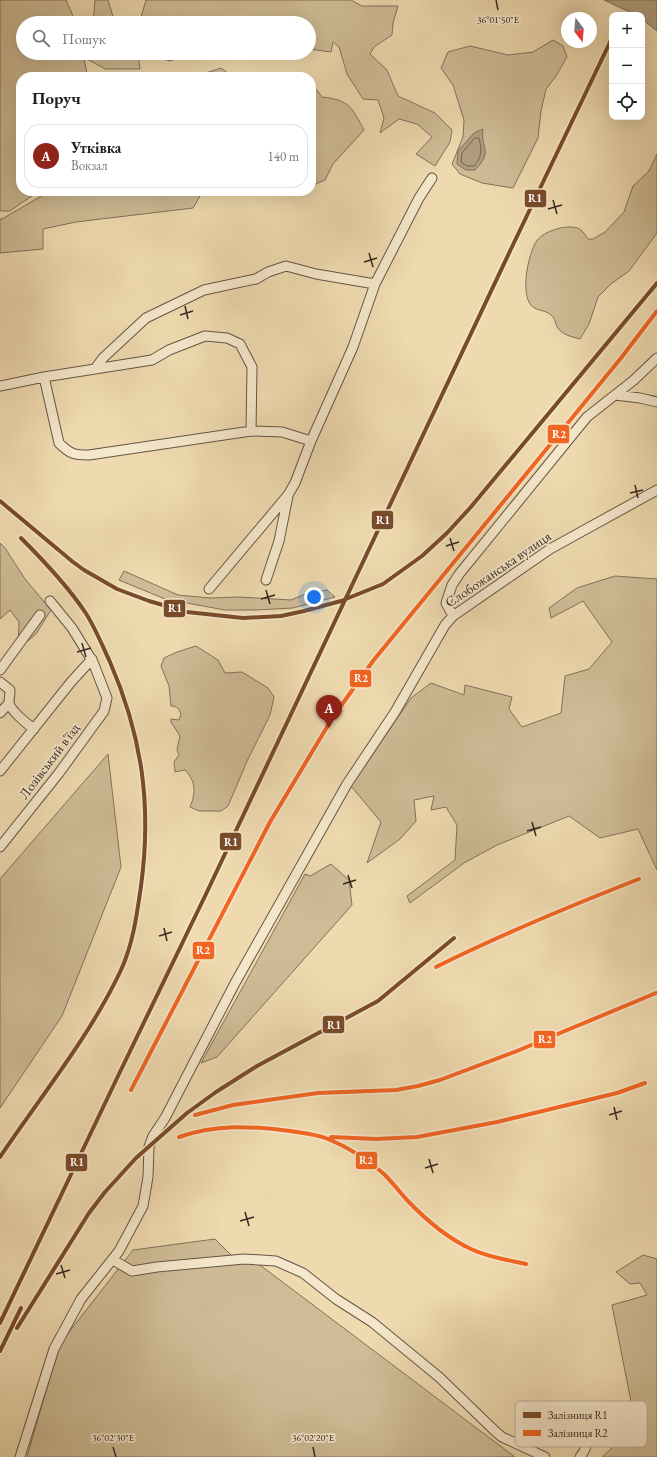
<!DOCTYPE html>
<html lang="uk">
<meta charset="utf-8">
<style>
:root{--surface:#fff;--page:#f2f2f2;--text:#222;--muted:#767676;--line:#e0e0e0;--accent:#8f2418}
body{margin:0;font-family:"EB Garamond",serif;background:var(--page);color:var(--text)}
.controls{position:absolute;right:12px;top:12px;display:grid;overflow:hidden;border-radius:8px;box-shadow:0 4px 16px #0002}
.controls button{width:36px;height:36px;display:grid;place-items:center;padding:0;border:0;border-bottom:1px solid var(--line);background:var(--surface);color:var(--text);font:20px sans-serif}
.compass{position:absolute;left:561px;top:12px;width:36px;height:36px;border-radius:50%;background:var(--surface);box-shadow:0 4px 16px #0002;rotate:164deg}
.you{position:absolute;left:314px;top:597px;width:14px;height:14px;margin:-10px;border:3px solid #fff;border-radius:50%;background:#1a73e8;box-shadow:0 0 0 6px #1a73e833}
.badge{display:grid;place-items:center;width:26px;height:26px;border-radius:50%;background:var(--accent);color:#fff;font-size:13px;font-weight:700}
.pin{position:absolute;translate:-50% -33px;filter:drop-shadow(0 1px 2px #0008)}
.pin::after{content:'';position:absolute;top:21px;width:14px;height:12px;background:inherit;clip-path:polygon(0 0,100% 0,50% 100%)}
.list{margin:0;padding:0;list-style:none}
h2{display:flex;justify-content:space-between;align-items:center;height:52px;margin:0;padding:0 16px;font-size:17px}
h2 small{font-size:13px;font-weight:400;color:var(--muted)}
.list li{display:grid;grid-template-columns:26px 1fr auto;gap:12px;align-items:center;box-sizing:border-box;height:64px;margin:0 8px 8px;padding:0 8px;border:1px solid var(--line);border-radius:16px}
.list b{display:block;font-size:15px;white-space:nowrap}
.list p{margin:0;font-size:13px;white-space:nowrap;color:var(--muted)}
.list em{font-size:13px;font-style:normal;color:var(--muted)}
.icon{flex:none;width:22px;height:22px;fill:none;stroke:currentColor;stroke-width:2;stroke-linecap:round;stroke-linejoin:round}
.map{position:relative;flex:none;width:657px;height:1457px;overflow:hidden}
.search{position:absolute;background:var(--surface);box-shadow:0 4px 16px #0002;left:16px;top:16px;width:300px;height:44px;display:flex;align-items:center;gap:10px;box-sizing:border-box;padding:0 14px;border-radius:22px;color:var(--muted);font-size:15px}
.panel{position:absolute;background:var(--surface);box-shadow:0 4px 16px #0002;left:16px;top:72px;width:300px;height:124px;border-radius:16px}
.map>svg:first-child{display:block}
.green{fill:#cfbc97;stroke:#82725d}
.water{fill:#b09e7f;stroke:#7f6f5a}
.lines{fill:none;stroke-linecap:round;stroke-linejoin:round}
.shore{stroke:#726451;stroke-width:1}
.minor-casing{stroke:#645546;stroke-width:11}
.minor{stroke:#f5e7cb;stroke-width:9}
.rail-1-casing{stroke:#f5e7cb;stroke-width:7}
.rail-2-casing{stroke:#f5e7cb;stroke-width:7}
.rail-1{stroke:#7a4b2a;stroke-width:4}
.rail-2{stroke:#f26522;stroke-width:4}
.ticks{fill:none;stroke:#352923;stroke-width:1.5}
.labels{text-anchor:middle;stroke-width:3.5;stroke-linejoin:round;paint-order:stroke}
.street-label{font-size:14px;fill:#352923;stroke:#f5e7cb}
.key{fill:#f5e7cb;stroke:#bbae99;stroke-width:1}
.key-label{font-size:11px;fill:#352923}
.ticks-label{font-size:10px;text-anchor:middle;fill:#352923;stroke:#f5e7cb;stroke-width:3.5;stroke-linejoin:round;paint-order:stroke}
.line-badge{stroke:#f5e7cb;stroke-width:1.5}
.badge-label{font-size:11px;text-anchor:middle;font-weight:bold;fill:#fff}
</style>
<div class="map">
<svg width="657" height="1457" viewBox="0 0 657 1457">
<rect width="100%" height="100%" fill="#efdaaf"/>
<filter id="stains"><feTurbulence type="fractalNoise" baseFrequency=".005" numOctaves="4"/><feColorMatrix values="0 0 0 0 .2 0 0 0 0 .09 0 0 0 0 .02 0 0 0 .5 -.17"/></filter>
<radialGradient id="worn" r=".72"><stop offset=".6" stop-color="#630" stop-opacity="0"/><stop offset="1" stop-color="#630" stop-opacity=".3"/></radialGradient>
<path class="green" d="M0,0H66L76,23H23V53H83L87,74L103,77H21V191H39L10,211H0Z
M95,0H108L115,23H91L94,13Z
M146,0H351L362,6H398L393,23L392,35L374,47L370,54L387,70L398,96L435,113L452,130L450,142L435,166L416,154L432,137L417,124L399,119L380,133L384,118L378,100L363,99L347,74L339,47L333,42L331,52L309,49V23H143L141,17Z
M553,40L563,46L567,57L556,76L546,89L541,111L538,138L513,188L482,183L460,174L452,164L463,137L464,120L453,85L441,68L448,52L470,46L508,55L533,52Z
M92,53H134L138,55L140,69H105L87,59Z
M154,53H199L169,61L155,55Z
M221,68L233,77H196L197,76Z
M311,82L322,97C349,100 352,107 364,130L333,164L325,180L311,186Z
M657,154V233L629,271L611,284L598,297L589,324L580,339C573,337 562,335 558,328C555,324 556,319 551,315C545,309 536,312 530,304C521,290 528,256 536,242C542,231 571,222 581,230C584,232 586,237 588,239H593L605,232L624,212L633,186L649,171Z
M50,191H203L193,208L76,222L43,229V249L0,253V219H2Z
M0,543L5,548L25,579L51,610L36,634L18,649L19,622L10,610L0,619Z
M124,571L178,595L210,598L239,597L291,600L308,593L327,590L335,597L293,608L256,610H225L165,599L119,580Z
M615,576L657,579V870L638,829L600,838L569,816L497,845L464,863L410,903L407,896L455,860L457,825L446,807L431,810L434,796L414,800L416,821L400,839L367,863L381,822L351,786L411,698L431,683L464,695L465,685L512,697L509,709L522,727L561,713L565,676L589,669L612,642L583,601L551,618L549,608L577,588Z
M196,646L218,660L225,673L242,672L268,688L274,697L270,715L248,759L228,806L221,811H199L190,807C196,793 196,781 185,770L175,772L174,762L179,755L177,750L180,736L171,722V719L179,720L181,714C179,709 177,706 171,706L169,686L161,666L164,658L177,652Z
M108,754L121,867L62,1016L0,1108V879Z
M331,864L349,880L352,905L217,1057L201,1063L305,874L310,876Z
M215,1239L234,1258L248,1256L515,1457H27L59,1345L133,1250Z
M643,1255L657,1259V1457H602L636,1427L612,1305L647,1295L640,1283L630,1284L616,1272Z"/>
<path class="water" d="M604,0H657V31L642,19V15H636Z
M483,129C480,149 494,150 475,170H466L457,164L458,151L474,133Z"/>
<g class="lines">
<path class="shore" d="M475,138H479C482,150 482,157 474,166H467L461,162L462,153Z"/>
<g class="minor-casing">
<path id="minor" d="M95,369L103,358L146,318L204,290L256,279L268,272L286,266L316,274L375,284
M44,377L59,443C70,454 74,455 89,455L251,431
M0,386L44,377L152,360L169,350L205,336L227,338L240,344L252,367L251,431L282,432L311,441
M615,395L640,398L657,402
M266,580L279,541L288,496
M209,589L288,495L295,483L311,441L353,347L375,284L419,198L432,178
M453,616L446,603L452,585L460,573L587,417L634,380L657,358
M0,670L40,615
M0,682L10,690C10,694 9,700 9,703C11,711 27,724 34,729
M0,713L9,703
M0,771L71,682L92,659
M0,847L59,773L104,711L107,698L93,662L72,628L50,601
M113,1260L132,1271L157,1267L244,1259L276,1261L303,1273L336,1299L372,1322L439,1377L496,1432L502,1437L545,1457
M20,1457L54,1349L81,1299L119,1251L143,1206L148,1177L149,1147L153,1136L165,1118L235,983L347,784L395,712L445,625L453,616L550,549L657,490
M580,1457C591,1444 588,1430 588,1414"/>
</g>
<use href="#minor" class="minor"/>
<g class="rail-1-casing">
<path id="rail-1" d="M0,501L73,562L84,570L117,589L149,601L187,612L243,618L281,616L304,611L341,601L383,584L422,556L447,533L470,508L657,283
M0,1157C41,1096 90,1036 121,970C133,944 137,914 141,886C152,805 142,736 110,662C102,645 95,627 85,612C67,585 44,561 21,538
M0,1323L119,1074L206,894L510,251L612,38
M17,1328L89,1213L105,1192L136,1158L187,1113L216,1092L257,1066L378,1001L454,938
M0,1351L21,1308"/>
</g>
<g class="rail-2-casing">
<path id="rail-2" d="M436,967C502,934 570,906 639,879
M131,1090L270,822L333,717L373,661L621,358L657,311
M195,1115L233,1105L318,1093L396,1090L418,1086L440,1080L517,1051L656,993
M179,1137C217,1124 250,1126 290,1131C302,1133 316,1134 328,1139C348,1147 368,1160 384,1174C392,1182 399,1191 406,1199C424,1218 447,1238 471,1249C487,1257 508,1260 526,1264
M331,1137L376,1139L417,1137L497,1122L617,1093L645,1083"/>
</g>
<use href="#rail-1" class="rail-1"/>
<use href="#rail-2" class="rail-2"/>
</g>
<path class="ticks" d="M496,0L498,10M553,200L557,214M548,209L562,205M369,253L373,267M364,262L377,258M185,306L188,319M180,315L193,311M635,485L638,498M630,493L643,490M450,538L454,551M446,546L459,542M266,590L270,604M261,599L275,595M82,643L86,657M77,652L91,648M532,822L536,836M527,831L541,827M348,875L352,888M343,884L356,880M164,928L167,941M159,936L172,932M614,1107L617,1120M609,1115L622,1111M429,1159L433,1173M425,1168L438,1164M245,1212L249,1226M240,1221L254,1217M61,1265L65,1278M56,1274L70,1270M113,1447L116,1457M313,1447L315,1457"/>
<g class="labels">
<g class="street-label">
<text transform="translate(498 569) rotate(-34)" y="5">Слобожанська вулиця</text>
<text transform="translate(49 761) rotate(-53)" y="5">Лозівський в'їзд</text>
</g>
</g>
<rect x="515" y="1401" width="132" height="46" rx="6" class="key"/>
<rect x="523" y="1412" width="18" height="6" fill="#7a4b2a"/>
<rect x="523" y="1430" width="18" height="6" fill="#f26522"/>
<g class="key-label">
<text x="548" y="1419">Залізниця R1</text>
<text x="548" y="1437">Залізниця R2</text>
</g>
<g class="ticks-label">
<text x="498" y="23">36°01'50"E</text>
<text x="113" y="1441">36°02'30"E</text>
<text x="313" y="1441">36°02'20"E</text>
</g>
<g class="line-badge">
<rect x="524" y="189" width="23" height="19" rx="4" fill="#7a4b2a"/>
<rect x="547" y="424" width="23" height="20" rx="4" fill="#f26522"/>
<rect x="371" y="510" width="23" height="20" rx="4" fill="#7a4b2a"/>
<rect x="163" y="599" width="23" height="19" rx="4" fill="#7a4b2a"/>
<rect x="349" y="669" width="23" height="19" rx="4" fill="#f26522"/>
<rect x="219" y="832" width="23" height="19" rx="4" fill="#7a4b2a"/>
<rect x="192" y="941" width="23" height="19" rx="4" fill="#f26522"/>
<rect x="322" y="1015" width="23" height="19" rx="4" fill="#7a4b2a"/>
<rect x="533" y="1030" width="23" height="19" rx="4" fill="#f26522"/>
<rect x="355" y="1151" width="23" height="19" rx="4" fill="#f26522"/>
<rect x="65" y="1153" width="23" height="19" rx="4" fill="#7a4b2a"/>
</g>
<g class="badge-label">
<text x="535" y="202">R1</text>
<text x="559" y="438">R2</text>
<text x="383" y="524">R1</text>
<text x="175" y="612">R1</text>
<text x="361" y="682">R2</text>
<text x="231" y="846">R1</text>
<text x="203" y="954">R2</text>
<text x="334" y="1029">R1</text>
<text x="545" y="1043">R2</text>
<text x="366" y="1164">R2</text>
<text x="77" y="1166">R1</text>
</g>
<rect width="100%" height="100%" filter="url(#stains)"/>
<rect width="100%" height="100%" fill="url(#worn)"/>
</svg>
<div class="controls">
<button>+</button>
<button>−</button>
<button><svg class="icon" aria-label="locate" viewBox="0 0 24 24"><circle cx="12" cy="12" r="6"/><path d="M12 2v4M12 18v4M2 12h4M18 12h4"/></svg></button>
</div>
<svg class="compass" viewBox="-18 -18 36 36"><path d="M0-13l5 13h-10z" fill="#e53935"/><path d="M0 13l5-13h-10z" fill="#767676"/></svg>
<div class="you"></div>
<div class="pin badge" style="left:329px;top:728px">A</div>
<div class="search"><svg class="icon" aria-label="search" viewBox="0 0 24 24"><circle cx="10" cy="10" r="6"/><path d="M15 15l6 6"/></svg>Пошук</div>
<section class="panel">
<h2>Поруч<small></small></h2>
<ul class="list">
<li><span class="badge">A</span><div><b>Уткiвка</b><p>Вокзал</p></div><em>140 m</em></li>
</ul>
</section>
</div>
